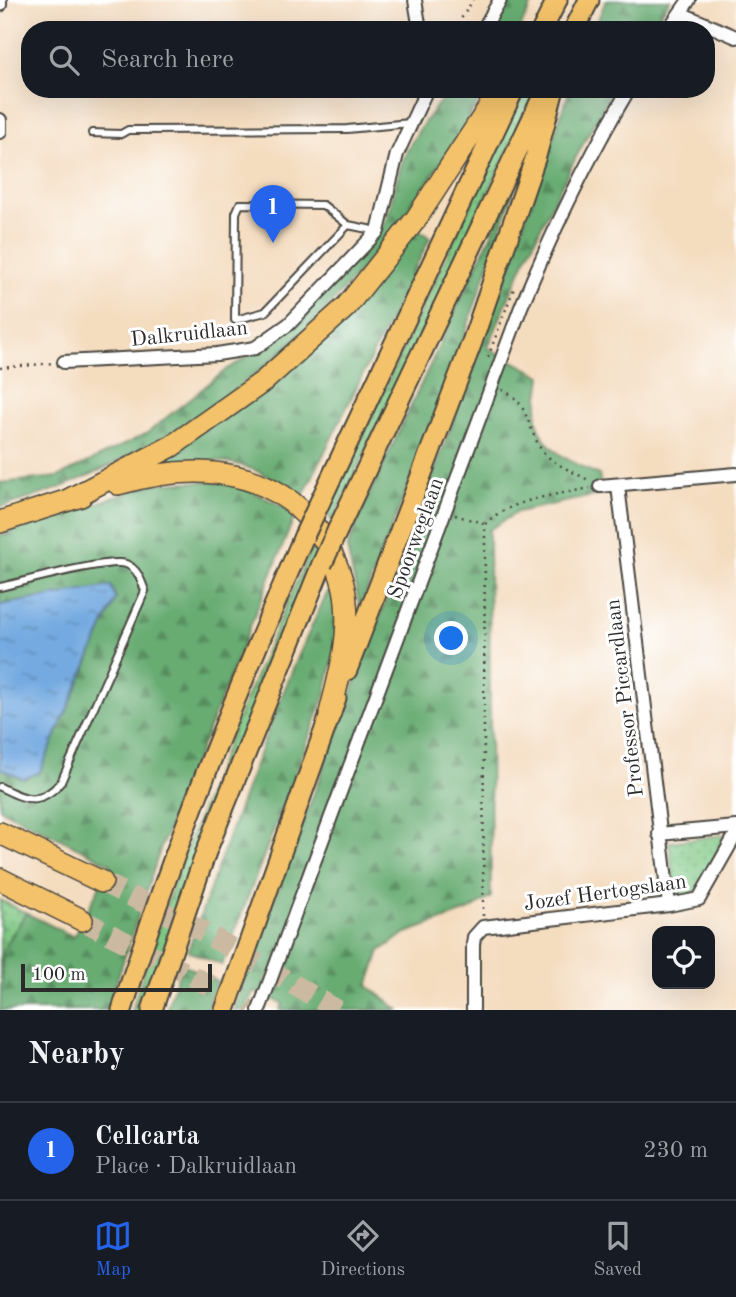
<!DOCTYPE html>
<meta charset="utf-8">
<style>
:root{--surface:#171b24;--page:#20242c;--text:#f1f3f6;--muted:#9ea1a6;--line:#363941;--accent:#2563eb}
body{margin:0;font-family:"Old Standard TT",serif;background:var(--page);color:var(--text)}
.controls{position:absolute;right:21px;bottom:21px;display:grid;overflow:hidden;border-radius:14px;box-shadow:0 7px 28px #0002}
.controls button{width:63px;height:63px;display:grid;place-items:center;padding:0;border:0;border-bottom:2px solid var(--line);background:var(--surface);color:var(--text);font:35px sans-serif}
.scale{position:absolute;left:21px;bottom:18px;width:191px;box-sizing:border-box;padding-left:7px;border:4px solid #2b2b2b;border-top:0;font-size:19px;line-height:24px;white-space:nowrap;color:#2b2b2b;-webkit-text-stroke:5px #fff;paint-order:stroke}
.you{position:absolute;left:452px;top:639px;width:24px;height:24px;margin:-18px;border:5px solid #fff;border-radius:50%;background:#1a73e8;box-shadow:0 0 0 10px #1a73e833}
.badge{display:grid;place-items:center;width:46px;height:46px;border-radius:50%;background:var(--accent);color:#fff;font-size:23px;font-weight:700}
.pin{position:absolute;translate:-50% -58px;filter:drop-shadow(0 2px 4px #0008)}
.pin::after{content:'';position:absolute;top:37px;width:24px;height:21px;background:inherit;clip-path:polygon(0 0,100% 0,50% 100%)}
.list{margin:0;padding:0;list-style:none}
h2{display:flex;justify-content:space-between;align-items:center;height:91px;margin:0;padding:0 28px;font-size:30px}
h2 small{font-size:23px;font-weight:400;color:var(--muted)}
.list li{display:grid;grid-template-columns:46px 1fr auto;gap:21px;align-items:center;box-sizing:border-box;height:98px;padding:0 28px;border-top:2px solid var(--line)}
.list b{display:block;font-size:26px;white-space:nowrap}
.list p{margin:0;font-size:23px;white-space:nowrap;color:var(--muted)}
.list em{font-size:23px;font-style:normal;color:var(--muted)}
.icon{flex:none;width:38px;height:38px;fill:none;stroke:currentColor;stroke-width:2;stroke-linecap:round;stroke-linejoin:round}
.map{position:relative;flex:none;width:736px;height:1010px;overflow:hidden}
.search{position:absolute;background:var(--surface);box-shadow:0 7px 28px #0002;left:21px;right:21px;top:21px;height:77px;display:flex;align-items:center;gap:18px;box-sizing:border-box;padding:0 24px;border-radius:28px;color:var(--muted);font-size:26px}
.sheet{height:189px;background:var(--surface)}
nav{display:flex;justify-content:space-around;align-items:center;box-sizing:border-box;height:98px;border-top:2px solid var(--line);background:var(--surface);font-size:19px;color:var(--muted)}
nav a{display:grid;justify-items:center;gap:4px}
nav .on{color:var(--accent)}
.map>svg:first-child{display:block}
.grass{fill:url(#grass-dots);stroke:#567a58;stroke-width:2}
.forest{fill:url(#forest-firs);stroke:#4a6c4e;stroke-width:2}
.water{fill:url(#water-ripples);stroke:#506a86;stroke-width:2}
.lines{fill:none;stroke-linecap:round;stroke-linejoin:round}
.motorway-tunnel{stroke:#ccb9a1;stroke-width:21;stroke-dasharray:21 10;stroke-linecap:butt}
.service-casing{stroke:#494641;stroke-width:10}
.minor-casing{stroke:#494641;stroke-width:16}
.trunk-casing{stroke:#494641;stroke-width:23}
.motorway-casing{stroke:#494641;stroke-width:24}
.path{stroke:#494641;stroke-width:2.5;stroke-dasharray:2 5;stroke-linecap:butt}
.service{stroke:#fff;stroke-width:6}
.minor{stroke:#fff;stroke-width:12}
.trunk{stroke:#f3c26a;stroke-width:19}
.motorway{stroke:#f3c26a;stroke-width:21}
.trunk-bridge-casing{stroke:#494641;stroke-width:23;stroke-linecap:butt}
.trunk-bridge{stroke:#f3c26a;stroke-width:19}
.labels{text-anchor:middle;stroke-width:6;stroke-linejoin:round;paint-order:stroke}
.street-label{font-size:21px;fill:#2b2b2b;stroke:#fff}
</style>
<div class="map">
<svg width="736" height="1010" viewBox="0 0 736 1010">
<defs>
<pattern id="grass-dots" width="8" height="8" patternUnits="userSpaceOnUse" patternTransform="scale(1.75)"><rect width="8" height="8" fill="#80c885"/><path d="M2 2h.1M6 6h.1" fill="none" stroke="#69a36d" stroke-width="1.8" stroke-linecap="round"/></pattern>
<pattern id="forest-firs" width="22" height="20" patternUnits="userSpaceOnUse" patternTransform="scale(1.75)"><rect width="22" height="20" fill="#68ac72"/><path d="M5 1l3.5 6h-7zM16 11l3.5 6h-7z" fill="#568c5e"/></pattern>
<pattern id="water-ripples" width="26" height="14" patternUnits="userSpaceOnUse" patternTransform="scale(1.75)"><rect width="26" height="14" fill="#74aae1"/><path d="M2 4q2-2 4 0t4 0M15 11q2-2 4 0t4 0" fill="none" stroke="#5f8bb7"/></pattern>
</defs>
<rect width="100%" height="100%" fill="#fff"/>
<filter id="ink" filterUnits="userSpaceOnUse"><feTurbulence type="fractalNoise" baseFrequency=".0143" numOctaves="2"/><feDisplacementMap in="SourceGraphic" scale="14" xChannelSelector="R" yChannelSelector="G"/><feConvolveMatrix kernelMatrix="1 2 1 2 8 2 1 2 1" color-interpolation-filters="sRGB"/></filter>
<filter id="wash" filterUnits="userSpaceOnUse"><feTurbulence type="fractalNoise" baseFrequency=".00686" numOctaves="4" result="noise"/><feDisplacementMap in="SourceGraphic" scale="28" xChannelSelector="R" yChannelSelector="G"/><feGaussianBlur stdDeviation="1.57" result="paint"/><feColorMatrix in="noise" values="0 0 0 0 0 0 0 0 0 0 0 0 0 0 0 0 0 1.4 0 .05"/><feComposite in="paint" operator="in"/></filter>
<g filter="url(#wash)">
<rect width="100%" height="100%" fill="#f4dcbf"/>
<path class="grass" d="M524,89L536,91L332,521L327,514Z
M312,548L317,556L257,696L207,824L144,1010H132C179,854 245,696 312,548Z
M726,835L695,894L676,898L669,842Z
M0,900L26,913L3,950L0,979Z"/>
<path class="forest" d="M507,0H534L519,30H491Z
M606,0H670L650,30H594Z
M450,89H486C397,244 286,378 123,459C81,480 47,495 0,507V483L58,477L146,434L227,369L263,348L383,226C393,206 394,183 402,163C412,135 432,112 450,89Z
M570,89H613C566,173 523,258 488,348L542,376C541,389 536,406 537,419C542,451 573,463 599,475L602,494L517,512L489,530L491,897L468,911L406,933L380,951L368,986L399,1010H280L283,1003L253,992L246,1010H233L489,325Z
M519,175L449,381L360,608L347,548L365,504Z
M418,229L430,238L302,498C248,458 227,460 163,461Z
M231,481L296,513L162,844L107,1010H0L3,950L26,913L74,937L111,864L0,809V768L23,779L40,772L116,598L111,586L0,605V535L157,483Z
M332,583L340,602L338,637L325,696L222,965L188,951C232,827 274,702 332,583Z
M182,964L217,981L207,1010H166Z"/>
<path class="water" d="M111,586L116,598L40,772L23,779L0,768V605Z"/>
</g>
<g filter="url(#ink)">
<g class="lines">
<path class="motorway-tunnel" d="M102,882L202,931L337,1010
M82,920L196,978L249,1010"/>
<g class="service-casing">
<path id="service" d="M92,133L121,134L128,130L347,129L410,123
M348,225L265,312L235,320L236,213L240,204L323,205L348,225L378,231
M0,587C23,582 108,558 126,564C138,569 141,580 145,591L61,782C40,806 26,800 0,787"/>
</g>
<g class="minor-casing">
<path id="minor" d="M415,0L420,30
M0,5V0
M680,13L736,37
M483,30L500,0
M668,30L689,0
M0,120V132
M64,362L217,354L255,348L289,324L378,231L397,154L427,89
M600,486L736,474
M618,486L669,905
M659,834L736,827
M259,1010L521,307C553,230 586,161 629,89
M473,1010V945L474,937L483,927L669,905L699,899L736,834"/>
</g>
<g class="trunk-casing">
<path id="trunk" d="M542,30L557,0
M574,30L589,0
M319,504L514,89
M338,529L543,96
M347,670L472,342L536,156L554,89
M122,1010C173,848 237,691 304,536
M152,1010L206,852L322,564
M225,1010L336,698"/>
</g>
<g class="motorway-casing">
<path id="motorway" d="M118,484C197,461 285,466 328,547C337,564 345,583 346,603C350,640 339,677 330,713
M68,500L172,446L264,381L346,307L416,219L501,89
M0,522L81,496
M0,833L102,882
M0,879L82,920"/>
</g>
<path class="path" d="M454,30L473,0
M488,357L514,288
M0,368L54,363
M502,390C530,400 527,434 545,454C557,466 574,472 588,480
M455,515L485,524
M485,524C510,499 556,495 590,488
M483,916L485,524"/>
<use href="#service" class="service"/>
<use href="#minor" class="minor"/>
<use href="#trunk" class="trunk"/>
<use href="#motorway" class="motorway"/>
<g class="trunk-bridge-casing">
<path id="trunk-bridge" d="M304,536L319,504
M322,564L338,529"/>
</g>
<use href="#trunk-bridge" class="trunk-bridge"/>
</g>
</g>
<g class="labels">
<g class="street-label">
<text transform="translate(189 333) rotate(-6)" y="7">Dalkruidlaan</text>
<text transform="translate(415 538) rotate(-70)" y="7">Spoorweglaan</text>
<text transform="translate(624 698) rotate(-97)" y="7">Professor Piccardlaan</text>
<text transform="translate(605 892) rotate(-8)" y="7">Jozef Hertogslaan</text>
</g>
</g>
</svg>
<div class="controls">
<button><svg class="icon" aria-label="locate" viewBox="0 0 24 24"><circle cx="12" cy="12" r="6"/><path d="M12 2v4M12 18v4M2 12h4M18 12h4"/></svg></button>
</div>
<div class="scale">100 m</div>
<div class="you"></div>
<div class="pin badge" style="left:273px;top:243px">1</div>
<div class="search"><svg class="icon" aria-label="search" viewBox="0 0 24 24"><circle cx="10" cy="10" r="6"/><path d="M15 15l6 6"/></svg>Search here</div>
</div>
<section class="sheet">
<h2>Nearby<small></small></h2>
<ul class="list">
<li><span class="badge">1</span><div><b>Cellcarta</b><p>Place · Dalkruidlaan</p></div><em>230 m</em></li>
</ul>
</section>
<nav>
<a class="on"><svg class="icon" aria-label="map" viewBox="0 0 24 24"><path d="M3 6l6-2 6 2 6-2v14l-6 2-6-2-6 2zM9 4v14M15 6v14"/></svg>Map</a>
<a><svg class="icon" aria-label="directions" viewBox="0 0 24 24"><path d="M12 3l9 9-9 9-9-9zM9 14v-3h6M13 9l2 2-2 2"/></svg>Directions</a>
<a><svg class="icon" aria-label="saved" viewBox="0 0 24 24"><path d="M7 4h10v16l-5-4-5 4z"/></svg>Saved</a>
</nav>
